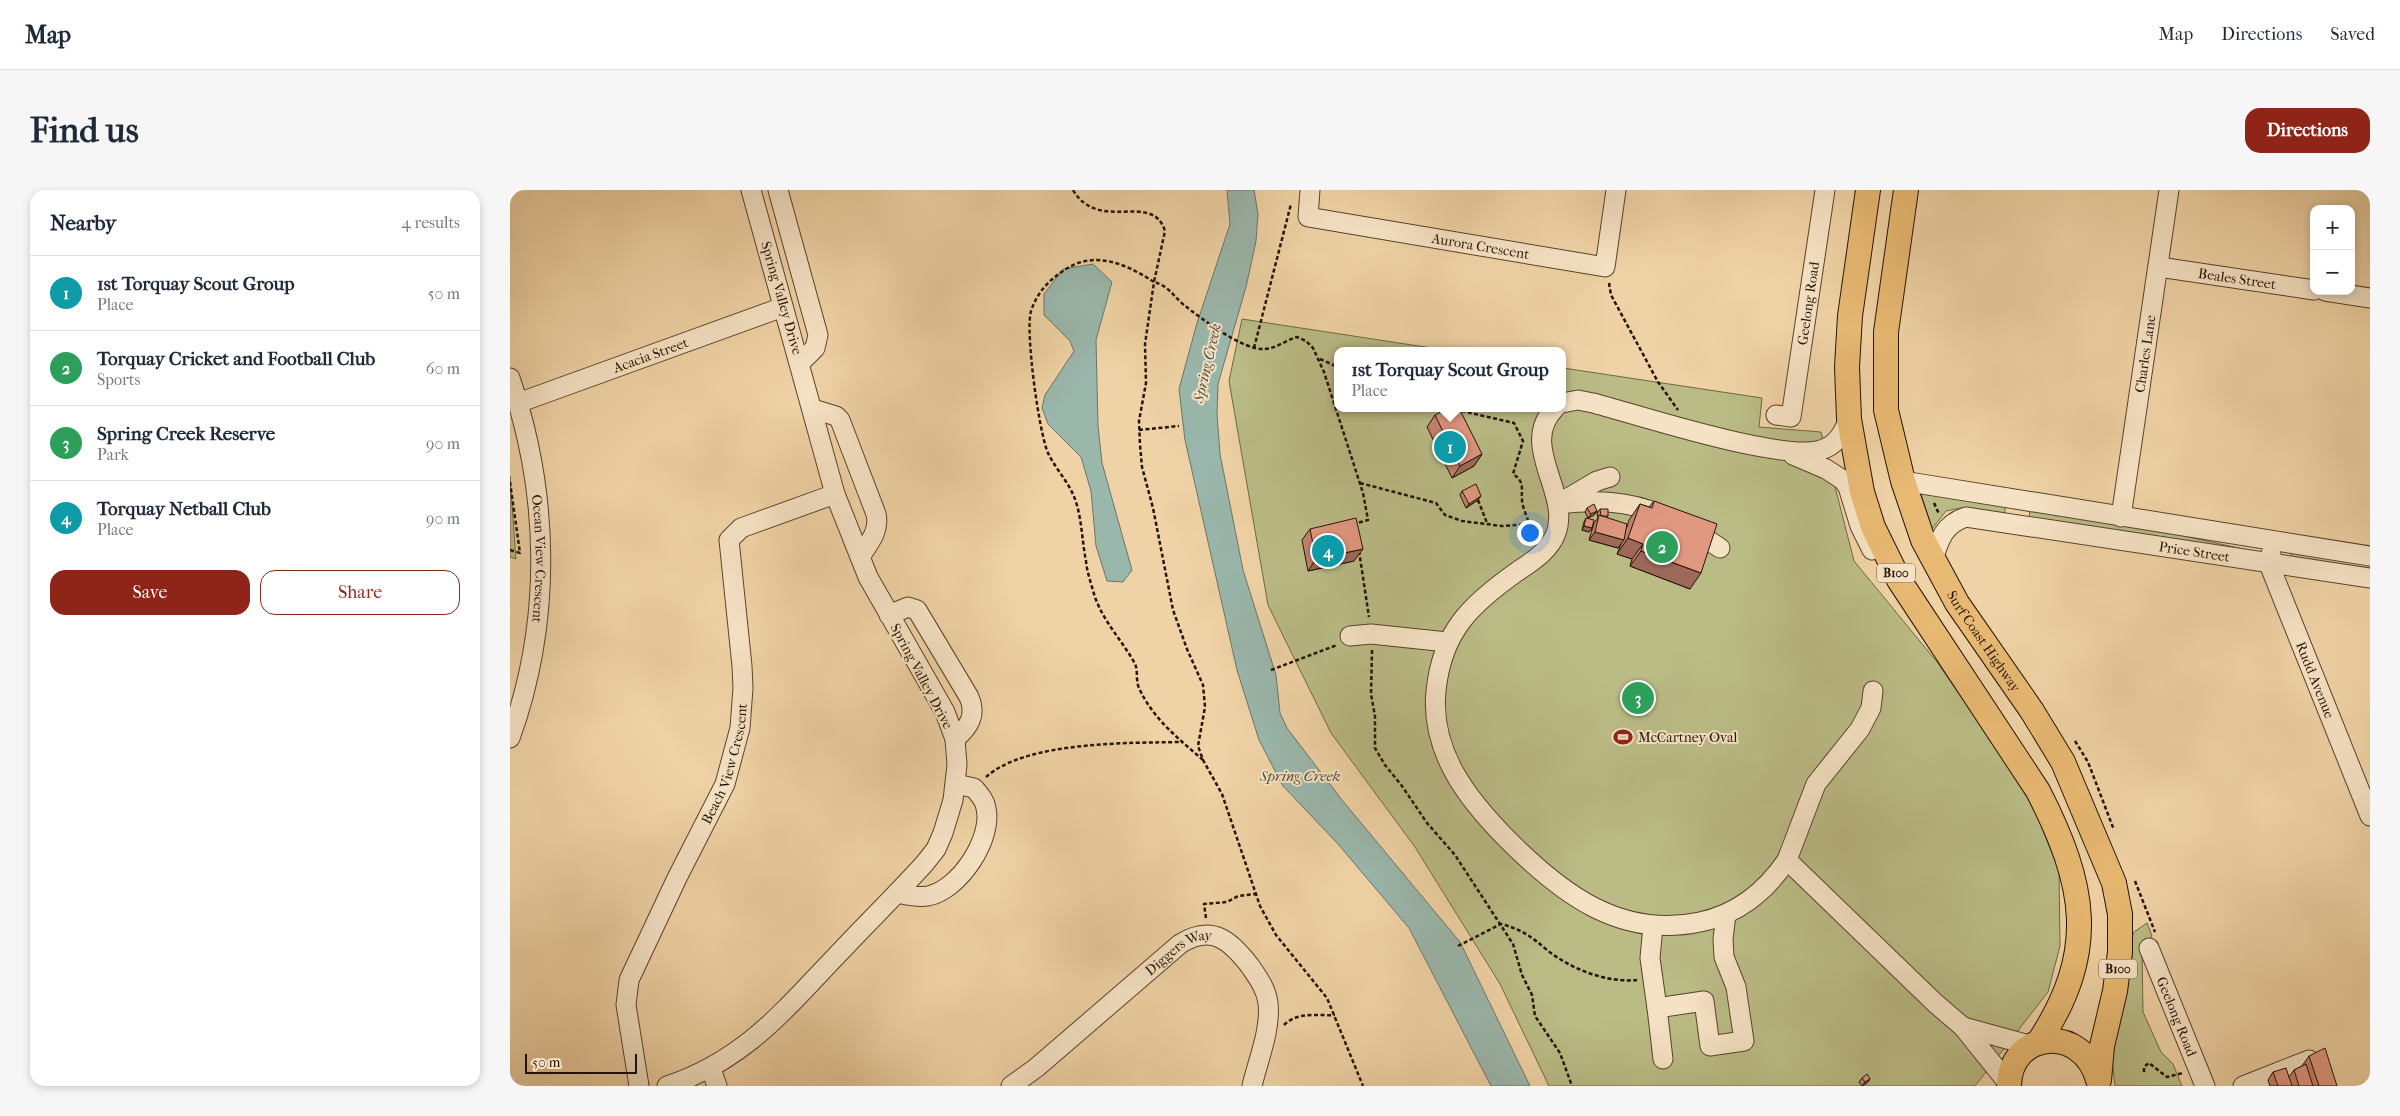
<!DOCTYPE html>
<meta charset="utf-8">
<style>
:root{--surface:#fff;--page:#f6f6f7;--text:#1f2937;--muted:#747a83;--line:#e0e1e3;--accent:#8f2418}
body{margin:0;font-family:"IM FELL French Canon",serif;background:var(--page);color:var(--text)}
.controls{position:absolute;right:15px;top:15px;display:grid;overflow:hidden;border-radius:10px;box-shadow:0 2px 8px #0003}
.controls button{width:45px;height:45px;display:grid;place-items:center;padding:0;border:0;border-bottom:1px solid var(--line);background:var(--surface);color:var(--text);font:25px sans-serif}
.scale{position:absolute;left:15px;bottom:12px;width:112px;box-sizing:border-box;padding-left:5px;border:2px solid #261301;border-top:0;font-size:14px;line-height:18px;white-space:nowrap;color:#261301;-webkit-text-stroke:4px #f5e2c4;paint-order:stroke}
.you{position:absolute;left:1019px;top:342px;width:18px;height:18px;margin:-12px;border:4px solid #fff;border-radius:50%;background:#1a73e8;box-shadow:0 0 0 8px #1a73e833}
.badge{display:grid;place-items:center;width:32px;height:32px;border-radius:50%;background:var(--accent);color:#fff;font-size:16px;font-weight:700}
.pin{position:absolute;translate:-50% -50%;border:2px solid #fff;box-shadow:0 1px 5px #0006}
.popup{position:absolute;left:824px;top:157px;width:232px;height:65px;box-sizing:border-box;display:grid;place-content:center;border-radius:10px;background:var(--surface);filter:drop-shadow(0 1px 4px #0005);font-size:16px;white-space:nowrap;color:var(--muted)}
.popup b{font-size:19px;color:var(--text)}
.popup::after{content:'';position:absolute;left:50%;top:100%;margin-left:-10px;border:10px solid transparent;border-top-color:var(--surface)}
.list{margin:0;padding:0;list-style:none}
h2{display:flex;justify-content:space-between;align-items:center;height:65px;margin:0;padding:0 20px;font-size:21px}
h2 small{font-size:16px;font-weight:400;color:var(--muted)}
.list li{display:grid;grid-template-columns:32px 1fr auto;gap:15px;align-items:center;box-sizing:border-box;height:75px;padding:0 20px;border-top:1px solid var(--line)}
.list b{display:block;font-size:19px;white-space:nowrap}
.list p{margin:0;font-size:16px;white-space:nowrap;color:var(--muted)}
.list em{font-size:16px;font-style:normal;color:var(--muted)}
.actions{display:flex;gap:10px;padding:15px 20px}
.actions a{flex:1;padding:11px 0;border:1px solid var(--accent);border-radius:15px;text-align:center;font-size:18px;color:var(--accent)}
.actions .main{background:var(--accent);color:#fff}
.map{position:relative;flex:none;width:1860px;height:896px;overflow:hidden;border-radius:15px}
header{display:flex;align-items:center;gap:30px;box-sizing:border-box;height:70px;padding:0 25px;background:var(--surface);border-bottom:1px solid var(--line)}
header strong{font-size:24px}
nav{display:flex;gap:28px;margin-inline-start:auto;font-size:18px}
.intro{display:flex;align-items:center;justify-content:space-between;box-sizing:border-box;height:120px;padding:0 30px}
h1{margin:0;font-size:35px}
.button{padding:12px 22px;border-radius:15px;background:var(--accent);color:#fff;font-size:18px;font-weight:700}
main{display:flex;gap:30px;padding:0 30px}
aside{flex:1;background:var(--surface);border-radius:15px;box-shadow:0 2px 8px #0003}
.map>svg:first-child{display:block}
.green{fill:#babb85;stroke:#706743}
.water{fill:#9ab7ac;stroke:#6c7568}
.lines{fill:none;stroke-linecap:round;stroke-linejoin:round}
.minor-casing{stroke:#58432a;stroke-width:21}
.major-casing{stroke:#261301;stroke-width:26}
.path{stroke:#261301;stroke-width:2.5;stroke-dasharray:4 2.5;stroke-linecap:butt}
.minor{stroke:#f5e2c4;stroke-width:19}
.major{stroke:#e8b972;stroke-width:24}
.wall{fill:#c1836f;stroke:#261301}
.shaded-wall{fill:#9d6a5a;stroke:#261301}
.building{fill:#e09881;stroke:#261301}
.labels{text-anchor:middle;stroke-width:4;stroke-linejoin:round;paint-order:stroke}
.shield{fill:#f5e2c4;stroke:#64513c;stroke-width:1}
.shield-label{font-size:12px;font-weight:bold;fill:#261301}
.street-label{font-size:14px;fill:#261301;stroke:#f5e2c4}
.poi-label{font-size:14px;fill:#261301;stroke:#f5e2c4;text-anchor:start}
.water-label{font-size:15px;font-style:italic;fill:#4f4c3d;stroke:#f5e2c4}
</style>
<header>
<strong>Map</strong>
<nav><a>Map</a><a>Directions</a><a>Saved</a></nav>
</header>
<div class="intro"><h1>Find us</h1><a class="button">Directions</a></div>
<main>
<aside>
<h2>Nearby<small>4 results</small></h2>
<ul class="list">
<li><span class="badge" style="background:#0f9aa8">1</span><div><b>1st Torquay Scout Group</b><p>Place</p></div><em>50 m</em></li>
<li><span class="badge" style="background:#2e9e5b">2</span><div><b>Torquay Cricket and Football Club</b><p>Sports</p></div><em>60 m</em></li>
<li><span class="badge" style="background:#2e9e5b">3</span><div><b>Spring Creek Reserve</b><p>Park</p></div><em>90 m</em></li>
<li><span class="badge" style="background:#0f9aa8">4</span><div><b>Torquay Netball Club</b><p>Place</p></div><em>90 m</em></li>
</ul>
<div class="actions"><a class="main">Save</a><a>Share</a></div>
</aside>
<div class="map">
<svg width="1860" height="896" viewBox="0 0 1860 896">
<rect width="100%" height="100%" fill="#efd2a5"/>
<filter id="stains"><feTurbulence type="fractalNoise" baseFrequency=".004" numOctaves="4"/><feColorMatrix values="0 0 0 0 .2 0 0 0 0 .09 0 0 0 0 .02 0 0 0 .5 -.17"/></filter>
<radialGradient id="worn" r=".72"><stop offset=".6" stop-color="#630" stop-opacity="0"/><stop offset="1" stop-color="#630" stop-opacity=".3"/></radialGradient>
<path class="green" d="M732,129L941,161H828V218H1052L1053,178L1252,208L1249,237L1311,242L1344,371L1427,472L1519,605L1549,681L1550,756L1538,802L1465,896H1039L990,794L905,657L821,543L758,415L719,191Z
M0,286L6,369L0,367Z
M1411,304L1496,315L1494,325L1451,318L1436,321L1422,339Z
M1520,318L1651,341L1747,362L1519,330Z
M1781,362L1860,374V382L1781,370Z
M1637,733L1642,746L1632,761L1633,822L1651,862L1663,874L1672,896H1605L1602,870L1621,749L1624,742Z"/>
<path class="water" d="M717,0H744L748,24L746,51L736,97L708,194L707,224L710,264L733,380L766,485L770,523L777,538L832,610L950,752L1020,896H981L899,738L828,654L773,596L749,550L727,480L675,250L669,199L687,133L720,34Z
M583,74L602,92L586,150L588,236L592,273L622,380L613,392L597,391L586,356L581,301L571,267L538,234L532,218L535,205L564,161L560,151L534,125V104L553,79Z"/>
<g class="lines">
<g class="minor-casing">
<g id="minor">
<path d="M268,0L308,145L305,158L290,173"/>
<path id="s1" d="M800,0L798,27L1095,77L1106,0"/>
<path id="s2" d="M1649,77L1804,100"/>
<path d="M1815,101L1860,108"/>
<path id="s3" d="M0,188C40,305 42,432 0,548"/>
<path id="s4" d="M8,213L273,117"/>
<path d="M1052,213L1068,210L1083,213C1126,224 1282,276 1316,258C1329,252 1334,240 1339,229"/>
<path d="M1045,218C1008,255 1061,303 1046,343C1040,360 1023,371 1008,381C961,414 932,441 926,501C920,562 958,610 999,651C1052,704 1111,749 1190,732C1228,724 1256,701 1277,670"/>
<path d="M303,219L326,226L330,230L366,324C370,341 359,353 350,367"/>
<path id="s5" d="M1266,225L1281,227L1315,0"/>
<path d="M1283,265L1316,279L1333,290L1338,297L1350,336L1362,360"/>
<path d="M1393,291L1860,366"/>
<path d="M1053,311L1087,291L1100,287"/>
<path d="M1048,314C1085,310 1117,310 1152,325"/>
<path id="s6" d="M1611,327L1659,0"/>
<path d="M1181,339L1210,358"/>
<path id="s7" d="M1761,364L1759,374L1860,626"/>
<path id="s8" d="M1423,370C1429,350 1434,334 1456,327L1860,388"/>
<path d="M379,425L398,417L407,420L459,507C467,525 459,537 445,549"/>
<path d="M840,446L861,444L937,452"/>
<path d="M1363,501L1361,518L1350,539L1306,594L1277,670L1425,813L1453,837L1498,893"/>
<path d="M387,703C397,705 407,708 418,706C449,700 483,649 476,618C475,610 469,604 464,598L446,594"/>
<path d="M1143,736L1140,768L1147,818L1194,811L1200,856L1234,851L1226,797L1214,767L1213,749L1216,724"/>
<path id="s9" d="M1639,758L1695,896"/>
<path d="M1147,818L1153,869"/>
<path d="M1453,837L1523,856"/>
<path d="M201,879L207,896"/>
<path id="s10" d="M129,896L116,815L119,790L167,688L215,594L230,538L233,498L232,476L219,350L231,338L325,304"/>
<path d="M157,896C236,870 276,818 331,761C359,731 388,703 415,673L426,659L433,643L443,610L447,575L445,549L435,522L358,387L325,304L241,0"/>
<path id="s11" d="M501,896L526,878L670,754C702,734 720,750 740,776C748,788 756,798 758,813C761,840 748,870 742,896"/>
<path d="M1733,896L1799,870"/>
</g>
</g>
<g class="major-casing">
<g id="major">
<path d="M1358,0L1340,126L1337,177L1339,229L1352,302L1363,337L1389,390L1528,601C1576,695 1589,761 1528,853"/>
<path id="s12" d="M1396,0L1376,142V220L1393,291L1413,350L1447,413L1522,521L1553,572L1604,693L1610,724V762L1605,801L1592,856L1589,890"/>
<path d="M1499,896C1500,840 1573,834 1588,890"/>
</g>
</g>
<path class="path" d="M563,0C589,44 642,0 655,41L644,92C659,96 663,106 674,115C692,129 732,160 754,159C765,159 776,150 787,147L796,151L803,158L814,182L853,303L858,330L844,334
M1099,93L1101,105L1148,192L1168,220
M744,158L781,14
M810,169L828,177
M629,240L669,236
M0,292L10,363L0,360
M850,293L926,313L935,325L952,331L992,336L1019,334C1017,326 1012,317 1012,309C1011,298 1015,292 1003,284L1013,251L1004,233L948,220
M968,310L977,333
M1424,313L1429,324
M1019,334L1032,336
M849,361L859,427
M862,460L861,504L865,526V558L875,575L892,596L917,633L945,665L1003,754L1012,785L1022,805L1025,826L1050,863L1062,896
M761,480L827,455
M1565,551L1578,572L1604,640
M693,570C669,549 643,529 629,498C625,489 629,480 624,472C611,449 592,430 584,404C581,393 577,382 576,371C572,351 572,331 566,312C560,293 546,280 538,263C529,243 515,141 521,121C527,103 538,91 553,81C584,59 616,74 644,92L635,154L636,193L629,231L630,255L632,277L643,318L663,420L677,459L693,495L695,517L688,556L693,570L712,604L750,716L766,745L817,808L853,896
M476,587C516,551 619,553 672,552
M1625,691L1645,742
M696,728L694,714L717,712L728,706L746,704
M948,756L991,734C1011,739 1022,747 1037,760C1061,779 1096,793 1127,790
M774,835C788,821 808,826 825,825
M1634,882V877L1639,873L1657,887L1673,883"/>
<use href="#minor" class="minor"/>
<use href="#major" class="major"/>
</g>
<path class="wall" d="M925,225L972,264L964,276L942,288L917,237Z
M952,301L968,310L956,318L950,305Z
M1144,311L1180,399L1120,376L1122,369L1107,364L1111,354L1108,358L1079,350L1084,333L1088,328L1087,323L1090,319L1098,326L1097,328L1117,337L1119,330L1130,314L1139,317Z
M1077,318L1087,321L1084,325L1078,328L1075,322Z
M1076,328L1082,338L1079,342L1072,340L1074,332Z
M800,339L844,371L798,381L792,350Z
M1799,866L1827,896H1760L1758,890L1763,882L1779,887L1784,880L1792,876Z
M1352,888L1360,889L1357,893L1352,896L1349,892Z"/>
<path class="shaded-wall" d="M972,264L964,276L942,288L950,276Z
M971,306L968,310L956,318L959,314Z
M1087,321L1084,325L1078,328L1081,324Z
M1074,336L1082,338L1079,342L1072,340Z
M1085,342L1114,350L1108,358L1079,350Z
M1118,348L1133,354L1122,369L1107,364Z
M853,359L844,371L798,381L806,369Z
M1131,361L1191,383L1180,399L1120,376Z
M1360,889L1357,893L1352,896L1355,892Z"/>
<path class="building" d="M938,218H949L972,264L950,276L925,225Z
M966,294L971,306L959,314L952,301Z
M1144,311L1207,334L1191,383L1131,361L1133,354L1118,348L1130,314L1142,318Z
M1084,314L1087,321L1081,324L1077,318Z
M1090,319H1098V326H1091Z
M1089,325L1117,334L1114,350L1085,342Z
M846,328L853,359L806,369L800,339Z
M1076,328L1084,330L1082,338L1074,336Z
M1815,858L1827,896H1809L1799,866Z
M1796,874L1803,896H1789L1784,880Z
M1776,878L1782,896H1768L1763,882Z
M1357,884L1360,889L1355,892L1352,888Z"/>
<defs>
<g id="stadium-bare" transform="scale(1.5)"><path d="M0-5a6.5 5 0 1 0 0 10a6.5 5 0 1 0 0-10ZM-3.5-1.8h7v3.6h-7Z" fill="#8f2418" stroke="#f5e2c4" stroke-width="2.5" paint-order="stroke"/></g>
</defs>
<g fill-rule="evenodd">
<use href="#stadium-bare" x="1113" y="547"/>
</g>
<g class="labels">
<g class="shield">
<rect x="1367" y="373.5" width="38" height="19" rx="4"/>
<rect x="1589" y="769.5" width="38" height="19" rx="4"/>
</g>
<g class="shield-label">
<text x="1386" y="387">B100</text>
<text x="1608" y="783">B100</text>
</g>
<g class="street-label">
<text dy="5" stroke="none"><textPath href="#s1" startOffset="202">Aurora Crescent</textPath></text>
<text dy="5" stroke="none"><textPath href="#s2" startOffset="79">Beales Street</textPath></text>
<text transform="translate(272 108) rotate(74)" y="5">Spring Valley Drive</text>
<text dy="5" stroke="none"><textPath href="#s5" startOffset="130">Geelong Road</textPath></text>
<text dy="5" stroke="none"><textPath href="#s6" startOffset="165">Charles Lane</textPath></text>
<text dy="5" stroke="none"><textPath href="#s4" startOffset="141">Acacia Street</textPath></text>
<text dy="5" stroke="none"><textPath href="#s8" startOffset="288">Price Street</textPath></text>
<text dy="5" stroke="none"><textPath href="#s3" startOffset="184">Ocean View Crescent</textPath></text>
<text dy="5" stroke="none"><textPath href="#s12" startOffset="475">Surf Coast Highway</textPath></text>
<text transform="translate(412 486) rotate(62)" y="5">Spring Valley Drive</text>
<text dy="5" stroke="none"><textPath href="#s7" startOffset="135">Rudd Avenue</textPath></text>
<text dy="5" stroke="none"><textPath href="#s10" startOffset="345">Beach View Crescent</textPath></text>
<text dy="5" stroke="none"><textPath href="#s11" startOffset="216">Diggers Way</textPath></text>
<text dy="5" stroke="none"><textPath href="#s9" startOffset="74">Geelong Road</textPath></text>
</g>
<g class="poi-label">
<text x="1128" y="552">McCartney Oval</text>
</g>
<g class="water-label">
<text transform="translate(697 173) rotate(-77)" y="5">Spring Creek</text>
<text x="790" y="591">Spring Creek</text>
</g>
</g>
<rect width="100%" height="100%" filter="url(#stains)"/>
<rect width="100%" height="100%" fill="url(#worn)"/>
</svg>
<div class="controls">
<button>+</button>
<button>−</button>
</div>
<div class="scale">50 m</div>
<div class="you"></div>
<div class="pin badge" style="left:940px;top:257px;background:#0f9aa8">1</div>
<div class="popup"><b>1st Torquay Scout Group</b>Place</div>
<div class="pin badge" style="left:1152px;top:357px;background:#2e9e5b">2</div>
<div class="pin badge" style="left:1128px;top:508px;background:#2e9e5b">3</div>
<div class="pin badge" style="left:818px;top:361px;background:#0f9aa8">4</div>
</div>
</main>
